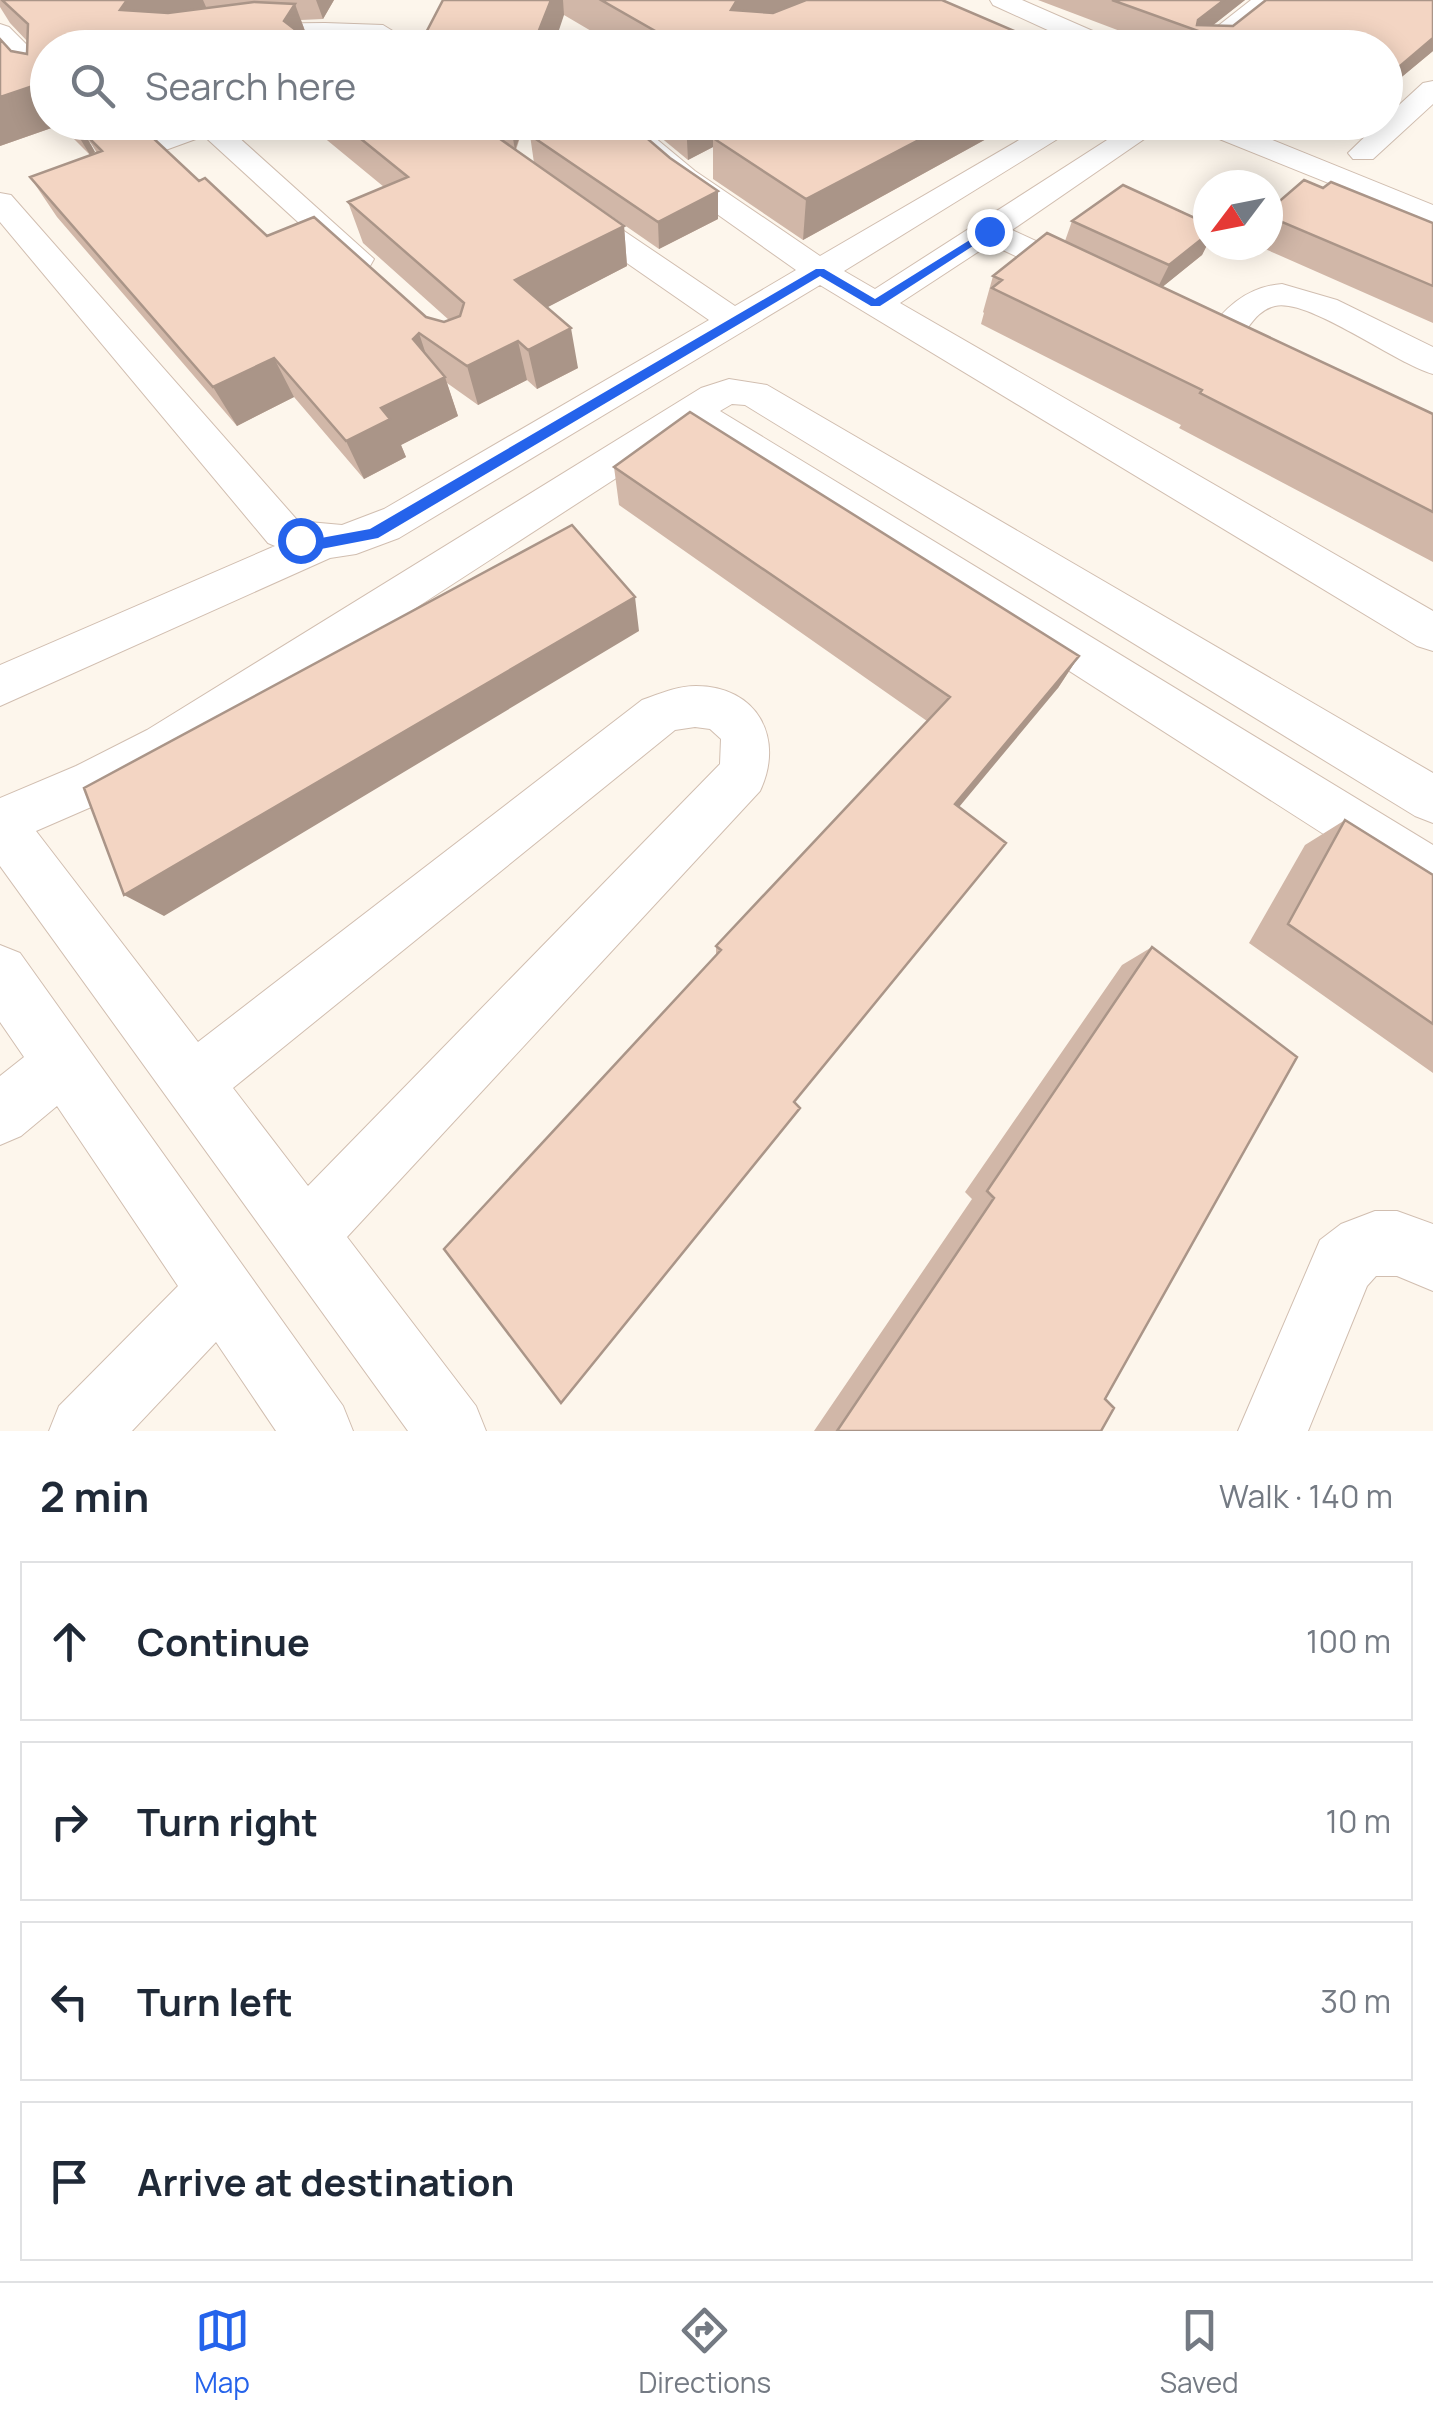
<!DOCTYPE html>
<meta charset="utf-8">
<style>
:root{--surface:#fff;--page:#f6f6f7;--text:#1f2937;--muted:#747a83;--line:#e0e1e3;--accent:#2563eb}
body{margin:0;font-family:Manrope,sans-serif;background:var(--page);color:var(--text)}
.compass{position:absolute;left:1193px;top:170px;width:90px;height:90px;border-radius:50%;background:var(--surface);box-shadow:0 5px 25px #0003;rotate:238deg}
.stop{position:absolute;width:30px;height:30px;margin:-22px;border:8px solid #2563eb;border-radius:50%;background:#fff}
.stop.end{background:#2563eb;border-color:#fff;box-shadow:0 2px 10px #0008}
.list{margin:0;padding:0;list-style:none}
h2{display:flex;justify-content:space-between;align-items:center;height:130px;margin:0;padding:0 40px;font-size:42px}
h2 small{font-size:32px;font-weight:400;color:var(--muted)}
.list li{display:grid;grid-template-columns:65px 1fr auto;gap:30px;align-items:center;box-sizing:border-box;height:160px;margin:0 20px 20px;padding:0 20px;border:2px solid var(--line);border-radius:0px}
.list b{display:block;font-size:38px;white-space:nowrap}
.list em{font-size:32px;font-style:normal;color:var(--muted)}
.icon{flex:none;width:55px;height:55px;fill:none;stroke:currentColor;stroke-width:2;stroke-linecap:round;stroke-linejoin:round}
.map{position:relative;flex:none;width:1433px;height:1431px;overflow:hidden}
.search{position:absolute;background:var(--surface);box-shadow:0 5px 25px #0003;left:30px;right:30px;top:30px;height:110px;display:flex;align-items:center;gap:25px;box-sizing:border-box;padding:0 35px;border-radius:55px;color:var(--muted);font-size:38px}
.sheet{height:850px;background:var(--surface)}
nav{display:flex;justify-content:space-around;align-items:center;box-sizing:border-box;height:140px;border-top:2px solid var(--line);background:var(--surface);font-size:28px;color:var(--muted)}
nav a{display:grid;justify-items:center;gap:5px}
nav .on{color:var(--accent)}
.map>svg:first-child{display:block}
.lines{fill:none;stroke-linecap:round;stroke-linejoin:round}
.minor-casing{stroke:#d1beb0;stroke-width:2}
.minor{fill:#fff;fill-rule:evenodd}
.wall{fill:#d1b7a8}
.shaded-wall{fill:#aa9588}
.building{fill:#f3d5c3;stroke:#aa9588;stroke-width:2.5}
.route{fill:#2563eb}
</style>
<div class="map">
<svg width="1433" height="1431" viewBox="0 0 1433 1431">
<rect width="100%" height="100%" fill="#fdf6ec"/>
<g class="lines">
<g class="minor-casing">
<path id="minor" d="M990,0H1022L1118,42L1122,48H1087L993,5Z
M1251,0H1279L1220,48H1190Z
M325,23L383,25L396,33L383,41L269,37L186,48H143L147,42L241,24Z
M0,24L9,27L48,66V90L38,88L0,47Z
M1433,81V104L1373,159H1353L1348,153L1380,122H1386V117L1423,83Z
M73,122H103L126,145L187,122H229L226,126L374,259L370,266H346L204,136L97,175L86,172L82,166L86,160L102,154Z
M604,122H636L695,171L820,256L1050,122H1085L844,271L875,289L1135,122H1169L1012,230L1097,269L1102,276L1097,283H1073L990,244L900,303L1433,611V651L1417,646L820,285L399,538L356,554L330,558L0,706V665L275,546L268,543L0,222V193L11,195L298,521L342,525L384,509L709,320L562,218L557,211L562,204H584L735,306L796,270L673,183Z
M1188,122H1228L1433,205V225L1192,128Z
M1282,284L1337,300L1433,347V374C1396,364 1309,298 1275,306C1244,313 1245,358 1207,348L1202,340C1222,310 1245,287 1282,284Z
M729,379L767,385L1433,773V823L1415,816L745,405L732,404L720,411L1433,845V899L1414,892L692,429L181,760L112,798L36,831L198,1042L642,700C659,694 677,686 696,686C757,686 785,738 760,791L347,1237L476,1406L486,1431H408L0,866V798L76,766L147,730L701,388ZM695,727L710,729L721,739L720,764L308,1186L233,1088L675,730Z
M0,945L20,953L343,1406L353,1431H276L216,1342L132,1431H49L59,1406L178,1286L57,1106L21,1136L0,1145V1076L24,1057L0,1022Z
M1375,1211H1397L1433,1224V1291L1397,1276H1376L1367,1286L1308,1431H1238L1320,1240L1341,1224Z"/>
</g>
<use href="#minor" class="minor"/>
</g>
<path class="wall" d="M0,0H334L323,19L301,20L308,39L48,48V122H78L95,152L90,155L60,125L0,146V39L11,51L27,54V41L10,23L0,7Z
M443,0H942L1054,48H620L564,15Z
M1038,0H1245L1212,26H1233L1433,0V51L1386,90V48H1165Z
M108,122H176L147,133L199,181L267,236L426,317L444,322L449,320L363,243L348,202L384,187L305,122H525L516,150L534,163L530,135L718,219L659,249L545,170L624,226L627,266L547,307L578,368L537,389L527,380L478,405L447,383L458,416L401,445L406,457L364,479L294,397L237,426L57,217L30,177L97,153L86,135L112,126Z
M642,122H1017L803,240L713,179V147L688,160Z
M1323,188L1433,223V323L1256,245H1268V211Z
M1072,221L1208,224V243L1202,255L1162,287L1433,414V562L1179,428L1181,425L981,324L984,313L983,312L993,276L1065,241Z
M614,467L1079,656L1058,688L716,956V946L927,721L619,505Z
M1345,820L1433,875V1073L1249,943L1305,845Z
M1152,947L1101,1431H814L972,1199L965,1192L1122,965Z"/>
<path class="shaded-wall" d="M127,0H203L213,23L120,10Z
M316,0H334L323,19Z
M551,0H563L564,15L553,48H532Z
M737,0H814L737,38L731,10Z
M1224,0H1245L1203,33L1194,29L1198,20Z
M295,4L309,42L284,21Z
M1433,38V51L1386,90V78Z
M36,85L48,103V122H59L60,125L0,146V97Z
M70,122H78L95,152L90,155Z
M117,122H176L127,141Z
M510,122H525L515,150Z
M686,122H764L713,138V147L688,160Z
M953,122H1017L803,240L806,199Z
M718,191V219L659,249L658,222Z
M624,226L627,266L523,320L515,280Z
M1208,234V243L1202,255L1155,293L1169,265Z
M571,328L578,368L537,389L528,350Z
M419,333L432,373L413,339Z
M518,341L527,380L478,405L467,366Z
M274,358L294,397L237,426L213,387Z
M445,377L458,416L401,445L406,457L364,479L346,441L381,408Z
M635,597L639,631L164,916L124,895Z
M1079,656L1058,688L940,830L955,804Z"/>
<path class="building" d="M2,0H127L120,10L168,13L254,2L295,4L284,21L319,48H48V96L36,85L0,97V39L11,51L27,54L28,24Z
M443,0H551L532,48H418Z
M601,0H737L731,10L773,13L806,0H942L1054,48H685Z
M1112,0H1224L1198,20L1197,25L1233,26L1266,0H1433V38L1386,78V48H1230L1224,45L1229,42Z
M122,122H136L199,181L205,178L267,236L314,217L426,317L444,322L460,316L464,303L348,202L408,177L340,122H476L624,226L515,280L571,328L528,350L518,341L467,366L419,333L413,339L445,377L381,408L390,419L346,441L274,358L213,387L30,177L102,151L86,135Z
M564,122H628L670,158L718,191L658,222L530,135Z
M747,122H953L806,199L713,138Z
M1304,180L1323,188L1331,182L1433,223V286L1268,216V211Z
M1123,185L1208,224V234L1169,265L1072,221Z
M1047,233L1433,414V512L1200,393L1202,390L992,288L1002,280L993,276Z
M690,412L1079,656L955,804L1006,843L794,1102L800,1108L561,1403L444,1249L721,950L716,946L950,697L614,467Z
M572,525L635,597L124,895L84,788Z
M1345,820L1433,875V1024L1288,924Z
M1152,947L1297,1057L1105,1399L1114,1408L1101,1431H837L994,1198L987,1191Z"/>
<path class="route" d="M989,228L993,233L880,306H871L820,276L378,538L321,549L293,540L300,535L321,538L370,529L816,269H824L875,299Z"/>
</svg>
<svg class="compass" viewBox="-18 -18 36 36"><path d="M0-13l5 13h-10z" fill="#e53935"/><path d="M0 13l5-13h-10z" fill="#747a83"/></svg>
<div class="stop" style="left:300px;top:540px"></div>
<div class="stop end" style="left:989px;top:231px"></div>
<div class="search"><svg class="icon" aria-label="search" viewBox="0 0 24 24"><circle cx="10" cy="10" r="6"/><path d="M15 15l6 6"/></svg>Search here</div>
</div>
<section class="sheet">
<h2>2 min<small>Walk · 140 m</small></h2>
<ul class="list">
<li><svg class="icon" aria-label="ahead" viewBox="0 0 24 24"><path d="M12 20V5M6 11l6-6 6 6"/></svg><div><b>Continue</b></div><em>100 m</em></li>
<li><svg class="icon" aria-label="right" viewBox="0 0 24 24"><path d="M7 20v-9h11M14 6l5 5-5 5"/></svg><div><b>Turn right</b></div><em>10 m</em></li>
<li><svg class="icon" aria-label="left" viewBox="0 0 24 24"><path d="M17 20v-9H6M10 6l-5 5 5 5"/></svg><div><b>Turn left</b></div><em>30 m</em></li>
<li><svg class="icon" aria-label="arrive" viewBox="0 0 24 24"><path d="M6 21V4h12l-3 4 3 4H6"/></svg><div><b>Arrive at destination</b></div></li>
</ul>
</section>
<nav>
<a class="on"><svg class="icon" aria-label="map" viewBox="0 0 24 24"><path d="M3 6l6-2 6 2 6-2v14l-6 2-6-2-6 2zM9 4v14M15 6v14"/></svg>Map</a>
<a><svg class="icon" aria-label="directions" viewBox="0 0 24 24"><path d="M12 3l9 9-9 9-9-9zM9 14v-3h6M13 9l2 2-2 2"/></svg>Directions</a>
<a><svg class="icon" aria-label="saved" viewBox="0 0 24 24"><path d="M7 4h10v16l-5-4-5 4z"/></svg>Saved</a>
</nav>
